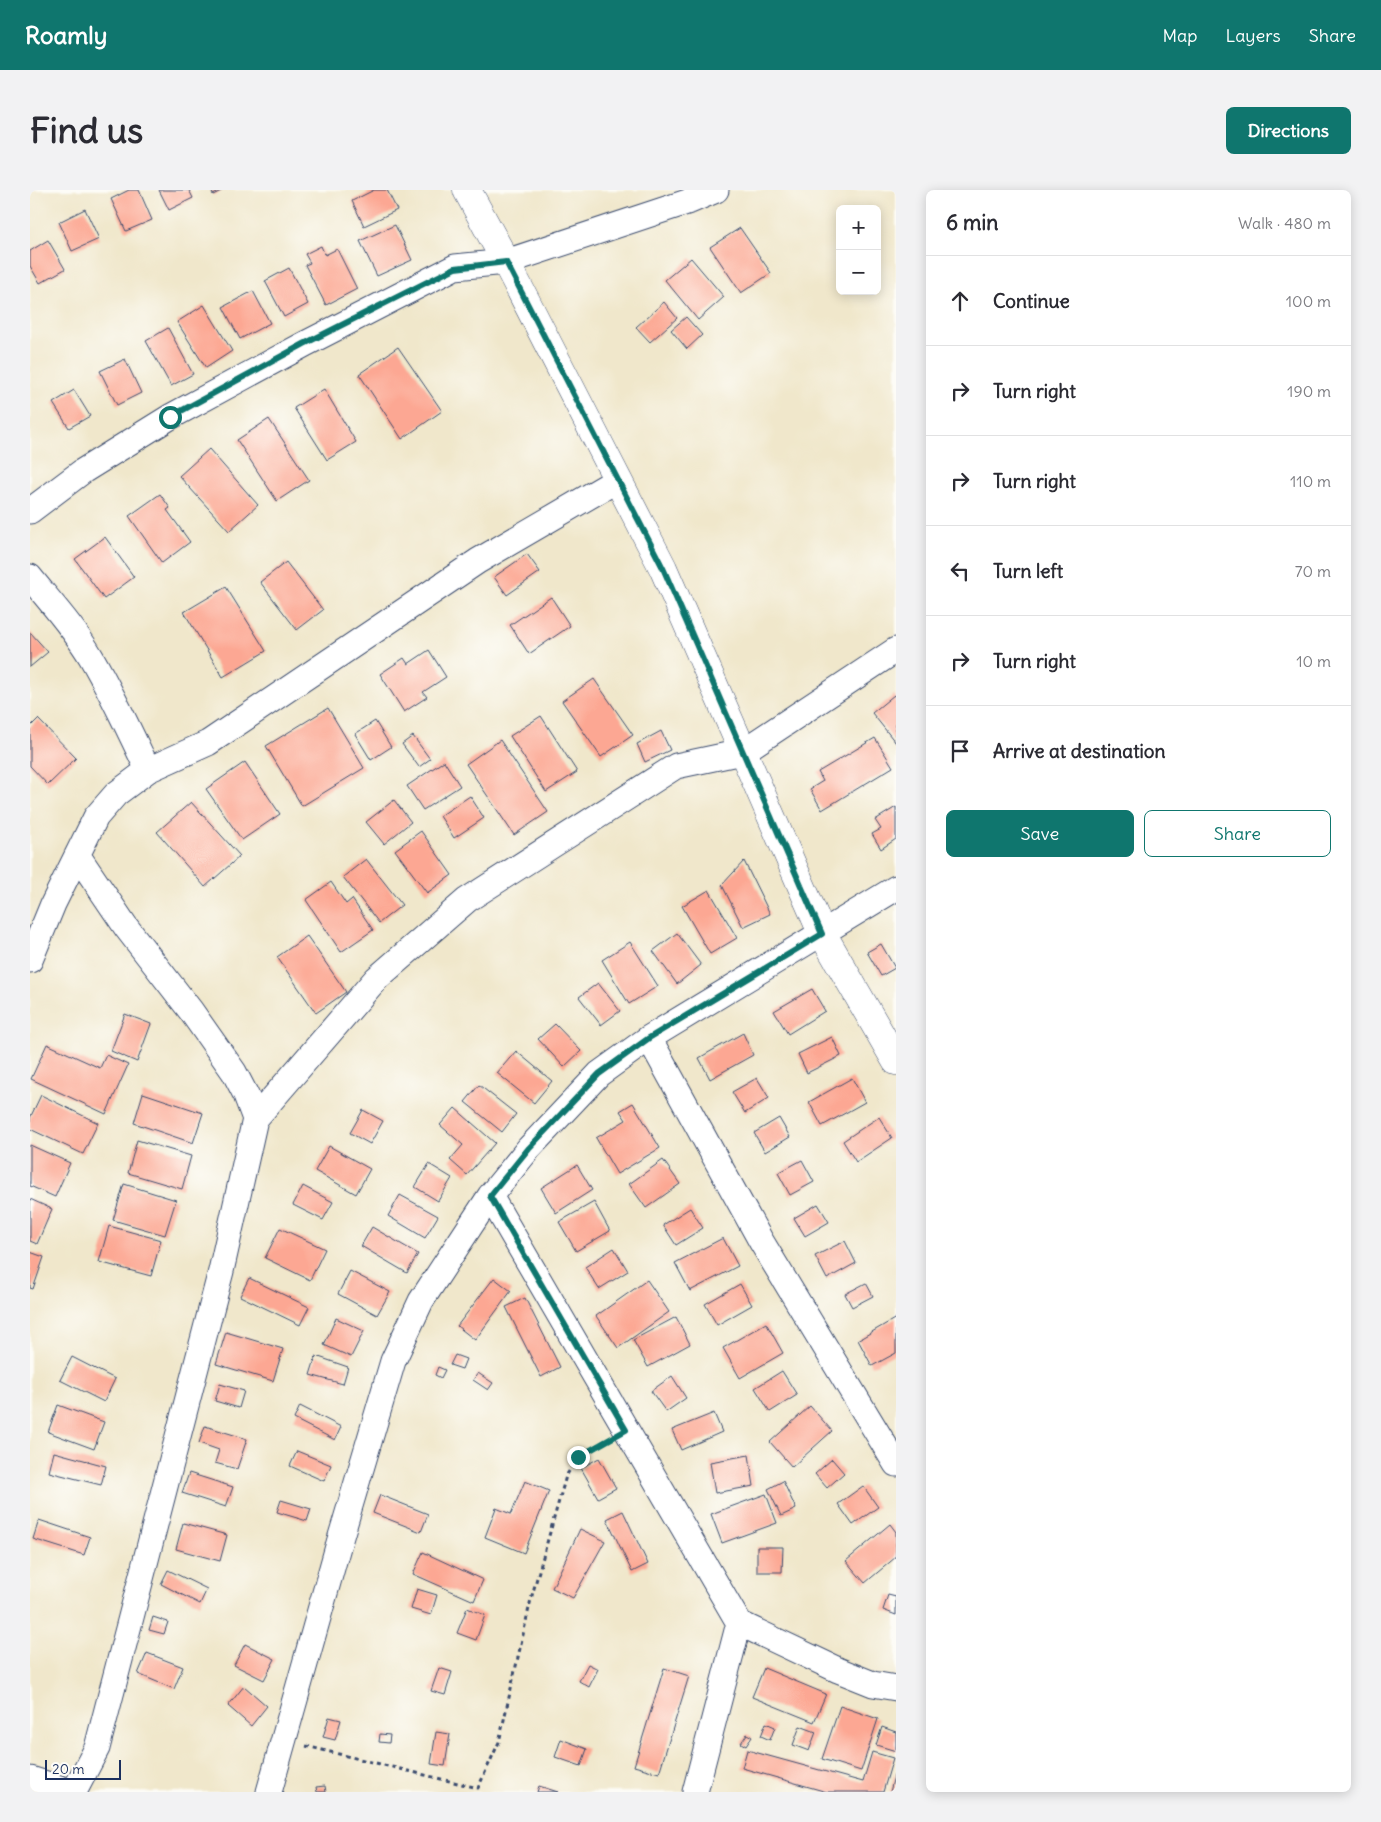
<!DOCTYPE html>
<meta charset="utf-8">
<style>
:root{--surface:#fff;--page:#f2f2f3;--text:#2b2b33;--muted:#7c7c81;--line:#e1e1e2;--accent:#0f766e}
body{margin:0;font-family:Delius,sans-serif;background:var(--page);color:var(--text)}
.controls{position:absolute;right:15px;top:15px;display:grid;overflow:hidden;border-radius:8px;box-shadow:0 2px 12px #0003}
.controls button{width:45px;height:45px;display:grid;place-items:center;padding:0;border:0;border-bottom:1px solid var(--line);background:var(--surface);color:var(--text);font:25px sans-serif}
.scale{position:absolute;left:15px;bottom:12px;width:76px;box-sizing:border-box;padding-left:5px;border:2px solid #1b2f5e;border-top:0;font-size:14px;line-height:18px;white-space:nowrap;color:#1b2f5e;-webkit-text-stroke:4px #fdfcf7;paint-order:stroke}
.stop{position:absolute;width:15px;height:15px;margin:-11px;border:4px solid #0f766e;border-radius:50%;background:#fff}
.stop.end{background:#0f766e;border-color:#fff;box-shadow:0 1px 5px #0008}
.list{margin:0;padding:0;list-style:none}
h2{display:flex;justify-content:space-between;align-items:center;height:65px;margin:0;padding:0 20px;font-size:21px}
h2 small{font-size:16px;font-weight:400;color:var(--muted)}
.list li{display:grid;grid-template-columns:32px 1fr auto;gap:15px;align-items:center;box-sizing:border-box;height:90px;padding:0 20px;border-top:1px solid var(--line)}
.list b{display:block;font-size:19px;white-space:nowrap}
.list em{font-size:16px;font-style:normal;color:var(--muted)}
.actions{display:flex;gap:10px;padding:15px 20px}
.actions a{flex:1;padding:11px 0;border:1px solid var(--accent);border-radius:8px;text-align:center;font-size:18px;color:var(--accent)}
.actions .main{background:var(--accent);color:#fff}
.icon{flex:none;width:28px;height:28px;fill:none;stroke:currentColor;stroke-width:2;stroke-linecap:round;stroke-linejoin:round}
.map{position:relative;flex:none;width:866px;height:1602px;overflow:hidden;border-radius:8px}
header{display:flex;align-items:center;gap:30px;box-sizing:border-box;height:70px;padding:0 25px;background:var(--accent);color:#fff}
header strong{font-size:24px}
nav{display:flex;gap:28px;margin-inline-start:auto;font-size:18px}
.intro{display:flex;align-items:center;justify-content:space-between;box-sizing:border-box;height:120px;padding:0 30px}
h1{margin:0;font-size:35px}
.button{padding:12px 22px;border-radius:8px;background:var(--accent);color:#fff;font-size:18px;font-weight:700}
main{display:flex;gap:30px;padding:0 30px}
aside{flex:1;background:var(--surface);border-radius:8px;box-shadow:0 2px 12px #0003}
.map>svg:first-child{display:block}
.building{fill:#fca793}
.lines{fill:none;stroke-linecap:round;stroke-linejoin:round}
.street-casing{stroke:#3b4b6e;stroke-width:27}
.secondary-casing{stroke:#3b4b6e;stroke-width:29}
.path{stroke:#3b4b6e;stroke-width:3;stroke-dasharray:4 4;stroke-linecap:butt}
.street{stroke:#fff;stroke-width:25}
.secondary{stroke:#fff;stroke-width:28}
.route{stroke:#0f766e;stroke-width:6}
</style>
<header>
<strong>Roamly</strong>
<nav><a>Map</a><a>Layers</a><a>Share</a></nav>
</header>
<div class="intro"><h1>Find us</h1><a class="button">Directions</a></div>
<main>
<div class="map">
<svg width="866" height="1602" viewBox="0 0 866 1602">
<rect width="100%" height="100%" fill="#fdfcf7"/>
<filter id="ink" filterUnits="userSpaceOnUse"><feTurbulence type="fractalNoise" baseFrequency=".02" numOctaves="2"/><feDisplacementMap in="SourceGraphic" scale="10" xChannelSelector="R" yChannelSelector="G"/><feConvolveMatrix kernelMatrix="1 2 1 2 8 2 1 2 1" color-interpolation-filters="sRGB"/></filter>
<filter id="wash" filterUnits="userSpaceOnUse"><feTurbulence type="fractalNoise" baseFrequency=".0096" numOctaves="4" result="noise"/><feDisplacementMap in="SourceGraphic" scale="20" xChannelSelector="R" yChannelSelector="G"/><feGaussianBlur stdDeviation="1.12" result="paint"/><feColorMatrix in="noise" values="0 0 0 0 0 0 0 0 0 0 0 0 0 0 0 0 0 1.4 0 .05"/><feComposite in="paint" operator="in"/></filter>
<g filter="url(#wash)">
<rect width="100%" height="100%" fill="#f0e7cb"/>
<g id="blocks">
<path class="building" d="M99,0H109L122,30L96,41L81,9Z
M129,0H159L163,8L139,20Z
M181,0H193L183,5Z
M344,0H357L367,20L334,36L322,11Z
M55,19L69,49L42,61L29,32Z
M365,35L382,70L347,86L330,51Z
M710,38L741,83L711,103L680,57Z
M18,50L35,79L10,93L0,76V61Z
M291,56L295,65L307,59L327,99L296,115L275,75L280,73L275,64Z
M661,68L694,107L668,130L635,90Z
M259,78L278,114L254,127L235,91Z
M223,101L240,133L210,149L193,117Z
M634,112L647,128L620,152L606,137Z
M174,115L202,161L176,178L147,132Z
M656,127L672,145L657,159L641,140Z
M138,138L163,184L141,196L116,151Z
M368,157L412,221L372,249L329,184Z
M95,169L111,203L87,215L70,181Z
M294,199L326,252L297,270L264,218Z
M44,200L60,226L39,238L23,213Z
M239,229L279,290L247,311L207,250Z
M179,259L228,315L199,341L149,286Z
M130,304L140,318L137,320L160,352L132,373L99,326Z
M75,347L104,387L74,409L45,369Z
M497,364L510,382L477,405L464,387Z
M256,372L293,420L267,440L230,392Z
M196,397L236,461L193,487L154,422Z
M521,407L540,436L499,464L480,435Z
M0,442L18,462L0,477Z
M399,460L416,487L393,502L397,507L374,522L350,484L374,468L378,474Z
M564,489L603,545L571,567L532,511Z
M864,505L866,508V553L842,523Z
M298,518L334,578L272,616L236,556Z
M511,526L547,582L516,602L480,546Z
M8,529L46,568L18,595L0,576V537Z
M345,531L361,557L341,570L325,544Z
M631,541L640,560L615,572L607,554Z
M383,546L400,569L389,577L372,554Z
M845,548L863,577L792,620L780,599L793,591L788,582Z
M470,550L518,622L484,645L436,574Z
M414,571L430,596L393,620L377,596Z
M215,572L250,624L212,650L176,599Z
M440,606L454,628L424,648L410,626Z
M364,610L381,632L354,654L336,632Z
M161,612L210,666L175,697L127,642Z
M866,617V649L851,659L842,644L851,639L845,630Z
M391,641L422,685L397,703L365,660Z
M336,669L372,715L349,733L313,687Z
M714,671L740,724L713,737L692,695Z
M301,692L316,714L322,709L343,740L311,762L276,710Z
M679,700L707,748L680,764L652,716Z
M647,743L671,775L647,794L623,761Z
M277,746L316,802L286,823L247,767Z
M600,752L628,796L599,814L572,770Z
M851,754L865,778L851,786L837,762Z
M568,793L590,821L571,835L549,807Z
M782,799L795,821L758,844L744,821Z
M95,824L121,834L107,872L81,861Z
M525,834L551,861L534,877L508,849Z
M713,843L723,865L680,889L669,868Z
M802,847L811,866L777,883L768,864Z
M17,854L70,878L76,865L98,875L76,924L1,889Z
M486,861L522,891L504,913L467,883Z
M727,888L739,908L715,923L702,902Z
M822,888L835,912L792,936L779,912Z
M449,895L486,924L472,942L435,912Z
M113,903L173,923L163,953L104,933Z
M11,905L68,933L53,964L0,939V928Z
M603,913L630,958L587,984L566,948L596,930L590,921Z
M425,918L465,953L437,985L420,970L433,955L410,935Z
M333,920L353,931L340,954L320,943Z
M849,927L862,948L826,972L813,951Z
M749,928L760,947L735,962L724,943Z
M107,950L161,966L152,999L98,983Z
M0,955L40,973L25,1007L0,996Z
M299,956L340,979L326,1004L285,981Z
M633,970L650,994L616,1018L599,994Z
M772,970L784,992L760,1005L748,983Z
M399,974L422,988L408,1011L385,997Z
M547,975L562,1000L526,1023L511,998Z
M94,994L146,1010L135,1045L83,1030Z
M273,996L303,1012L293,1030L263,1015Z
M370,1005L408,1026L395,1048L358,1026Z
M0,1009L22,1019L7,1054L0,1051Z
M564,1012L580,1041L546,1061L529,1032Z
M788,1014L799,1032L775,1046L764,1028Z
M660,1018L673,1038L646,1055L633,1035Z
M79,1036L131,1050L121,1086L69,1072Z
M342,1037L388,1064L377,1083L331,1056Z
M250,1038L295,1059L280,1090L235,1068Z
M693,1048L708,1076L660,1101L645,1073Z
M815,1051L826,1073L797,1089L785,1066Z
M584,1058L598,1081L569,1099L555,1077Z
M0,1062L14,1067L3,1099L0,1098Z
M320,1081L360,1102L347,1125L308,1104Z
M219,1088L279,1117L270,1135L210,1106Z
M464,1088L481,1101L445,1150L427,1136Z
M617,1090L639,1122L588,1158L566,1126Z
M836,1093L843,1106L822,1117L815,1104Z
M710,1094L722,1115L687,1135L675,1114Z
M495,1108L530,1177L511,1187L476,1117Z
M646,1127L660,1154L618,1177L603,1150Z
M306,1128L334,1141L321,1167L294,1155Z
M866,1128V1163L842,1176L828,1150Z
M736,1133L753,1163L710,1188L693,1158Z
M196,1142L253,1159L243,1191L186,1174Z
M425,1165L436,1169L432,1179L420,1175Z
M286,1166L318,1177L313,1194L280,1185Z
M42,1167L85,1189L74,1212L30,1190Z
M408,1177L415,1180L411,1188L405,1185Z
M752,1181L767,1205L740,1222L725,1198Z
M448,1183L463,1193L458,1200L443,1190Z
M642,1186L656,1208L636,1222L621,1201Z
M190,1194L214,1201L209,1218L185,1211Z
M28,1215L74,1232L64,1259L18,1242Z
M270,1216L311,1237L305,1250L264,1229Z
M780,1216L802,1241L762,1277L740,1252Z
M684,1223L692,1242L651,1260L642,1240Z
M175,1236L217,1249L207,1279L185,1273L189,1260L169,1253Z
M267,1261L301,1275L294,1291L260,1276Z
M24,1262L76,1276L71,1295L19,1282Z
M719,1265L724,1296L685,1303L680,1272Z
M569,1268L586,1298L568,1308L551,1278Z
M802,1269L814,1283L797,1298L785,1284Z
M159,1283L203,1297L196,1317L152,1303Z
M495,1291L519,1301L494,1363L455,1347L466,1318L481,1324Z
M753,1291L766,1319L751,1326L738,1299Z
M833,1296L848,1317L823,1335L808,1314Z
M736,1304L747,1333L692,1353L681,1324Z
M350,1305L398,1324L391,1342L343,1323Z
M251,1310L281,1319L277,1331L247,1322Z
M593,1321L618,1374L602,1382L577,1329Z
M9,1330L60,1347L54,1365L3,1349Z
M153,1333L197,1345L190,1371L146,1359Z
M860,1334L866,1342V1367L835,1393L816,1371Z
M550,1339L575,1351L543,1408L522,1398Z
M727,1357H753L752,1382H727Z
M393,1362L453,1390L444,1411L383,1384Z
M138,1380L177,1399L170,1414L131,1394Z
M387,1399L407,1405L401,1425L381,1419Z
M858,1405L866,1407V1425L853,1420Z
M437,1418L455,1425L446,1450L427,1443Z
M123,1427L138,1432L134,1444L119,1440Z
M215,1454L245,1469L234,1490L204,1475Z
M117,1463L153,1477L144,1499L108,1484Z
M558,1474L568,1479L559,1497L549,1491Z
M409,1478L422,1482L415,1505L401,1501Z
M634,1478L659,1486L629,1583L604,1576Z
M734,1478L796,1504L784,1532L722,1507Z
M214,1496L237,1516L221,1536L198,1516Z
M810,1516L848,1529L831,1581L792,1569Z
M299,1527L311,1530L305,1550L293,1547Z
M736,1533L745,1537L740,1550L731,1546Z
M770,1536L786,1542L779,1561L763,1555Z
M852,1537L866,1542V1561L846,1555Z
M406,1542L420,1544L415,1576L401,1574Z
M350,1544L360,1545L359,1553L349,1552Z
M717,1544L722,1547L716,1556L711,1553Z
M531,1549L557,1559L551,1576L525,1567Z
M717,1560L833,1592L842,1562L863,1568L853,1602H797L712,1578Z
M865,1582L866,1602H860Z
M295,1596L296,1602H287L286,1597Z
M509,1596L528,1602H507Z"/>
</g>
</g>
<g filter="url(#ink)">
<use href="#blocks" fill-opacity="0" stroke="#3b4b6e" stroke-width="1"/>
<g class="lines">
<g class="street-casing">
<path id="street" d="M0,321L53,281L140,227L275,154L425,77L476,72L660,11L686,0
M0,387C21,413 44,438 61,467C82,503 100,542 118,580L86,604L66,627L23,714L0,770
M118,580L178,553L448,371L587,290
M48,666L96,737L161,821L204,882L216,905L225,929
M619,848L731,1051L866,1274
M460,1006L709,1433L808,1480L843,1494L866,1498
M0,1589L42,1602
M44,1602L67,1558L191,1081L225,929L346,789L437,710L646,576L712,562L866,460
M239,1602L309,1353L363,1171L391,1111L460,1006L499,958L569,884L619,848L866,698
M665,1602L709,1433"/>
</g>
<g class="secondary-casing">
<path id="secondary" d="M437,0L476,72L633,378L792,743L866,871"/>
</g>
<path class="path" d="M276,1556L448,1598L469,1552L501,1409L536,1286L548,1267L576,1251"/>
<use href="#street" class="street"/>
<use href="#secondary" class="secondary"/>
</g>
</g>
<g class="lines" filter="url(#ink)">
<path class="route" d="M140,227L274,154L425,78L476,72L633,378L792,744L619,848L569,884L499,958L460,1006L596,1240L548,1267"/>
</g>
</svg>
<div class="controls">
<button>+</button>
<button>−</button>
</div>
<div class="scale">20 m</div>
<div class="stop" style="left:140px;top:227px"></div>
<div class="stop end" style="left:548px;top:1267px"></div>
</div>
<aside>
<h2>6 min<small>Walk · 480 m</small></h2>
<ul class="list">
<li><svg class="icon" aria-label="ahead" viewBox="0 0 24 24"><path d="M12 20V5M6 11l6-6 6 6"/></svg><div><b>Continue</b></div><em>100 m</em></li>
<li><svg class="icon" aria-label="right" viewBox="0 0 24 24"><path d="M7 20v-9h11M14 6l5 5-5 5"/></svg><div><b>Turn right</b></div><em>190 m</em></li>
<li><svg class="icon" aria-label="right" viewBox="0 0 24 24"><path d="M7 20v-9h11M14 6l5 5-5 5"/></svg><div><b>Turn right</b></div><em>110 m</em></li>
<li><svg class="icon" aria-label="left" viewBox="0 0 24 24"><path d="M17 20v-9H6M10 6l-5 5 5 5"/></svg><div><b>Turn left</b></div><em>70 m</em></li>
<li><svg class="icon" aria-label="right" viewBox="0 0 24 24"><path d="M7 20v-9h11M14 6l5 5-5 5"/></svg><div><b>Turn right</b></div><em>10 m</em></li>
<li><svg class="icon" aria-label="arrive" viewBox="0 0 24 24"><path d="M6 21V4h12l-3 4 3 4H6"/></svg><div><b>Arrive at destination</b></div></li>
</ul>
<div class="actions"><a class="main">Save</a><a>Share</a></div>
</aside>
</main>
